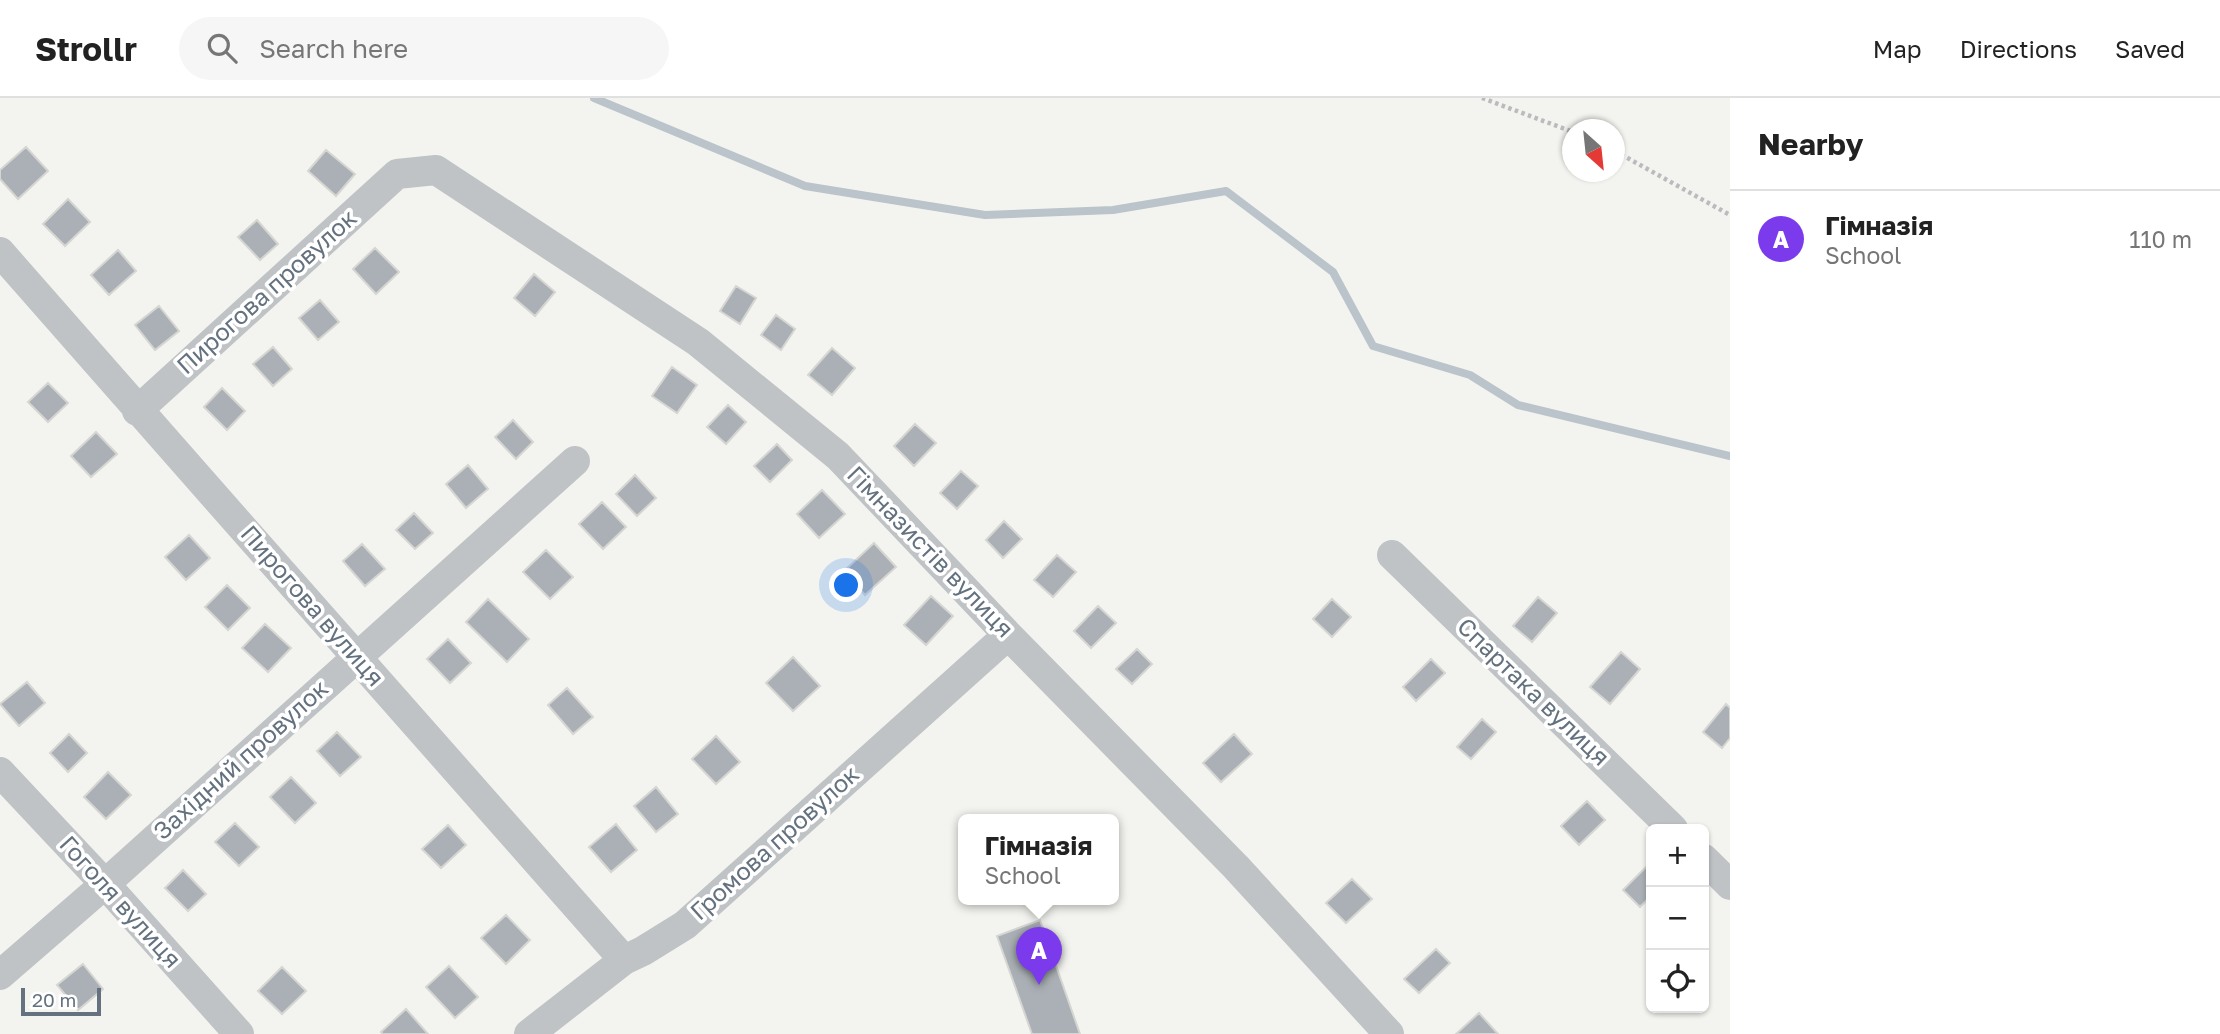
<!DOCTYPE html>
<meta charset="utf-8">
<style>
:root{--surface:#fff;--page:#f6f6f6;--text:#222;--muted:#767676;--line:#e0e0e0;--accent:#7c3aed}
body{margin:0;font-family:"Golos Text",sans-serif;background:var(--page);color:var(--text)}
.controls{position:absolute;right:21px;bottom:21px;display:grid;overflow:hidden;border-radius:10px;box-shadow:0 2px 5px #0004}
.controls button{width:63px;height:63px;display:grid;place-items:center;padding:0;border:0;border-bottom:2px solid var(--line);background:var(--surface);color:var(--text);font:35px sans-serif}
.compass{position:absolute;left:1562px;top:21px;width:63px;height:63px;border-radius:50%;background:var(--surface);box-shadow:0 2px 5px #0004;rotate:153deg}
.scale{position:absolute;left:21px;bottom:18px;width:80px;box-sizing:border-box;padding-left:7px;border:4px solid #64727f;border-top:0;font-size:19px;line-height:24px;white-space:nowrap;color:#64727f;-webkit-text-stroke:5px #fff;paint-order:stroke}
.you{position:absolute;left:847px;top:488px;width:24px;height:24px;margin:-18px;border:5px solid #fff;border-radius:50%;background:#1a73e8;box-shadow:0 0 0 10px #1a73e833}
.badge{display:grid;place-items:center;width:46px;height:46px;border-radius:50%;background:var(--accent);color:#fff;font-size:23px;font-weight:700}
.pin{position:absolute;translate:-50% -58px;filter:drop-shadow(0 2px 4px #0008)}
.pin::after{content:'';position:absolute;top:37px;width:24px;height:21px;background:inherit;clip-path:polygon(0 0,100% 0,50% 100%)}
.popup{position:absolute;left:958px;top:716px;width:161px;height:91px;box-sizing:border-box;display:grid;place-content:center;border-radius:10px;background:var(--surface);filter:drop-shadow(0 2px 5px #0005);font-size:23px;white-space:nowrap;color:var(--muted)}
.popup b{font-size:26px;color:var(--text)}
.popup::after{content:'';position:absolute;left:50%;top:100%;margin-left:-14px;border:14px solid transparent;border-top-color:var(--surface)}
.list{margin:0;padding:0;list-style:none}
h2{display:flex;justify-content:space-between;align-items:center;height:91px;margin:0;padding:0 28px;font-size:30px}
h2 small{font-size:23px;font-weight:400;color:var(--muted)}
.list li{display:grid;grid-template-columns:46px 1fr auto;gap:21px;align-items:center;box-sizing:border-box;height:98px;padding:0 28px;border-top:2px solid var(--line)}
.list b{display:block;font-size:26px;white-space:nowrap}
.list p{margin:0;font-size:23px;white-space:nowrap;color:var(--muted)}
.list em{font-size:23px;font-style:normal;color:var(--muted)}
.icon{flex:none;width:38px;height:38px;fill:none;stroke:currentColor;stroke-width:2;stroke-linecap:round;stroke-linejoin:round}
.map{position:relative;flex:none;width:1730px;height:936px;overflow:hidden}
header{display:flex;align-items:center;gap:42px;box-sizing:border-box;height:98px;padding:0 35px;background:var(--surface);border-bottom:2px solid var(--line)}
header strong{font-size:33px}
nav{display:flex;gap:38px;margin-inline-start:auto;font-size:24px}
.search{width:490px;height:63px;background:var(--page);display:flex;align-items:center;gap:18px;box-sizing:border-box;padding:0 24px;border-radius:38px;color:var(--muted);font-size:26px}
main{display:flex}
aside{flex:1;background:var(--surface)}
.map>svg:first-child{display:block}
.lines{fill:none;stroke-linecap:round;stroke-linejoin:round}
.stream{stroke:#bac4ca;stroke-width:8}
.building{fill:#aab0b5;stroke:#d5d5d2;stroke-width:2}
.path{stroke:#b9bbbd;stroke-width:4.5;stroke-dasharray:3.5 3.5;stroke-linecap:butt}
.minor{stroke:#bfc3c6;stroke-width:30}
.labels{text-anchor:middle;stroke-width:7;stroke-linejoin:round;paint-order:stroke}
.street-label{font-size:24px;fill:#64727f;stroke:#fff}
</style>
<header>
<strong>Strollr</strong>
<div class="search"><svg class="icon" aria-label="search" viewBox="0 0 24 24"><circle cx="10" cy="10" r="6"/><path d="M15 15l6 6"/></svg>Search here</div>
<nav><a>Map</a><a>Directions</a><a>Saved</a></nav>
</header>
<main>
<div class="map">
<svg width="1730" height="936" viewBox="0 0 1730 936">
<rect width="100%" height="100%" fill="#f3f4ef"/>
<g class="lines">
<path class="stream" d="M594,0L805,88L985,117L1113,112L1226,93L1333,174L1373,248L1470,277L1518,307L1730,358"/>
</g>
<path class="building" d="M26,49L48,73L18,101L0,81V72Z
M326,52L355,76L336,98L308,73Z
M68,101L90,124L65,148L43,126Z
M257,122L278,146L260,162L238,139Z
M375,150L399,174L376,196L353,171Z
M118,152L136,173L109,197L91,177Z
M534,176L555,194L535,218L514,200Z
M736,188L756,200L740,226L720,213Z
M320,202L339,224L318,242L299,220Z
M159,208L179,233L155,252L135,227Z
M776,217L795,231L781,252L761,237Z
M273,249L292,271L273,288L253,266Z
M832,250L855,270L832,297L808,277Z
M672,269L697,287L677,315L652,298Z
M48,285L68,305L48,324L28,304Z
M222,290L245,313L227,332L204,309Z
M728,307L746,324L726,346L707,329Z
M513,322L533,344L516,361L495,339Z
M915,326L936,345L914,368L894,348Z
M96,334L117,356L91,379L71,358Z
M777,346L792,362L770,384L754,368Z
M468,367L488,391L466,410L446,386Z
M961,373L978,388L957,411L940,395Z
M635,377L656,400L637,418L616,396Z
M822,392L845,416L819,440L797,416Z
M602,404L626,429L603,451L579,426Z
M414,415L433,435L415,451L396,432Z
M1004,423L1022,441L1003,460L986,442Z
M189,437L210,460L186,482L165,459Z
M874,445L896,469L865,497L844,473Z
M362,446L385,471L365,488L343,463Z
M546,452L573,479L550,501L523,474Z
M1057,457L1076,474L1053,499L1034,482Z
M227,487L250,510L228,532L205,509Z
M931,498L953,518L926,547L904,527Z
M1538,499L1557,515L1532,544L1513,528Z
M488,501L529,541L507,564L466,524Z
M1332,501L1351,519L1332,539L1313,521Z
M1098,508L1116,525L1091,550L1074,533Z
M265,526L291,550L268,574L242,550Z
M448,541L471,565L450,585L427,561Z
M1137,551L1152,566L1132,586L1116,571Z
M1621,554L1640,571L1610,606L1590,589Z
M793,559L820,588L793,613L766,585Z
M1431,561L1445,575L1416,603L1403,589Z
M27,584L45,605L19,628L0,606Z
M567,590L593,619L573,636L548,607Z
M1726,606L1730,610V640L1722,650L1703,634Z
M1482,621L1496,634L1471,661L1457,649Z
M337,634L361,659L340,678L317,653Z
M69,636L87,655L68,674L50,655Z
M1234,636L1252,656L1221,684L1203,665Z
M716,638L740,664L716,686L692,661Z
M108,674L131,697L106,721L84,699Z
M291,679L316,705L295,725L270,699Z
M656,689L678,716L656,734L634,708Z
M1587,703L1605,722L1579,747L1561,728Z
M235,725L259,749L239,768L215,744Z
M616,726L637,752L611,774L589,749Z
M448,727L466,747L441,770L422,751Z
M1649,766L1651,768V798L1640,809L1623,792Z
M183,772L206,796L188,813L165,790Z
M1352,781L1372,801L1346,825L1326,805Z
M506,817L530,842L506,866L481,840Z
M1040,822L1080,936H1032L997,838Z
M1436,851L1450,865L1419,895L1404,881Z
M83,866L103,891L78,912L57,887Z
M449,868L478,899L455,920L426,889Z
M282,869L306,893L282,916L258,893Z
M406,911L428,936H383L381,934Z
M1479,915L1498,936H1456Z"/>
<g class="lines">
<path class="path" d="M1482,0L1573,34
M1615,53L1730,117"/>
<path class="minor" d="M0,154C207,391 416,625 624,862
M137,313L397,76L436,72L698,244L838,358L1008,537L1236,769L1389,936
M1392,457L1673,731
M0,674L105,786L239,936
M1704,761L1730,787
M0,877L105,786L575,363
M529,936L624,862L643,853L685,827L1008,537"/>
</g>
<g class="labels">
<g class="street-label">
<text transform="translate(267 194) rotate(-42)" y="8">Пирогова провулок</text>
<text transform="translate(930 454) rotate(46)" y="8">Гімназистів вулиця</text>
<text transform="translate(312 508) rotate(49)" y="8">Пирогова вулиця</text>
<text transform="translate(1533 594) rotate(44)" y="8">Спартака вулиця</text>
<text transform="translate(241 662) rotate(-42)" y="8">Західний провулок</text>
<text transform="translate(775 745) rotate(-42)" y="8">Громова провулок</text>
<text transform="translate(120 804) rotate(48)" y="8">Гоголя вулиця</text>
</g>
</g>
</svg>
<div class="controls">
<button>+</button>
<button>−</button>
<button><svg class="icon" aria-label="locate" viewBox="0 0 24 24"><circle cx="12" cy="12" r="6"/><path d="M12 2v4M12 18v4M2 12h4M18 12h4"/></svg></button>
</div>
<svg class="compass" viewBox="-18 -18 36 36"><path d="M0-13l5 13h-10z" fill="#e53935"/><path d="M0 13l5-13h-10z" fill="#767676"/></svg>
<div class="scale">20 m</div>
<div class="you"></div>
<div class="pin badge" style="left:1039px;top:887px">A</div>
<div class="popup"><b>Гімназія</b>School</div>
</div>
<aside>
<h2>Nearby<small></small></h2>
<ul class="list">
<li><span class="badge">A</span><div><b>Гімназія</b><p>School</p></div><em>110 m</em></li>
</ul>
</aside>
</main>
